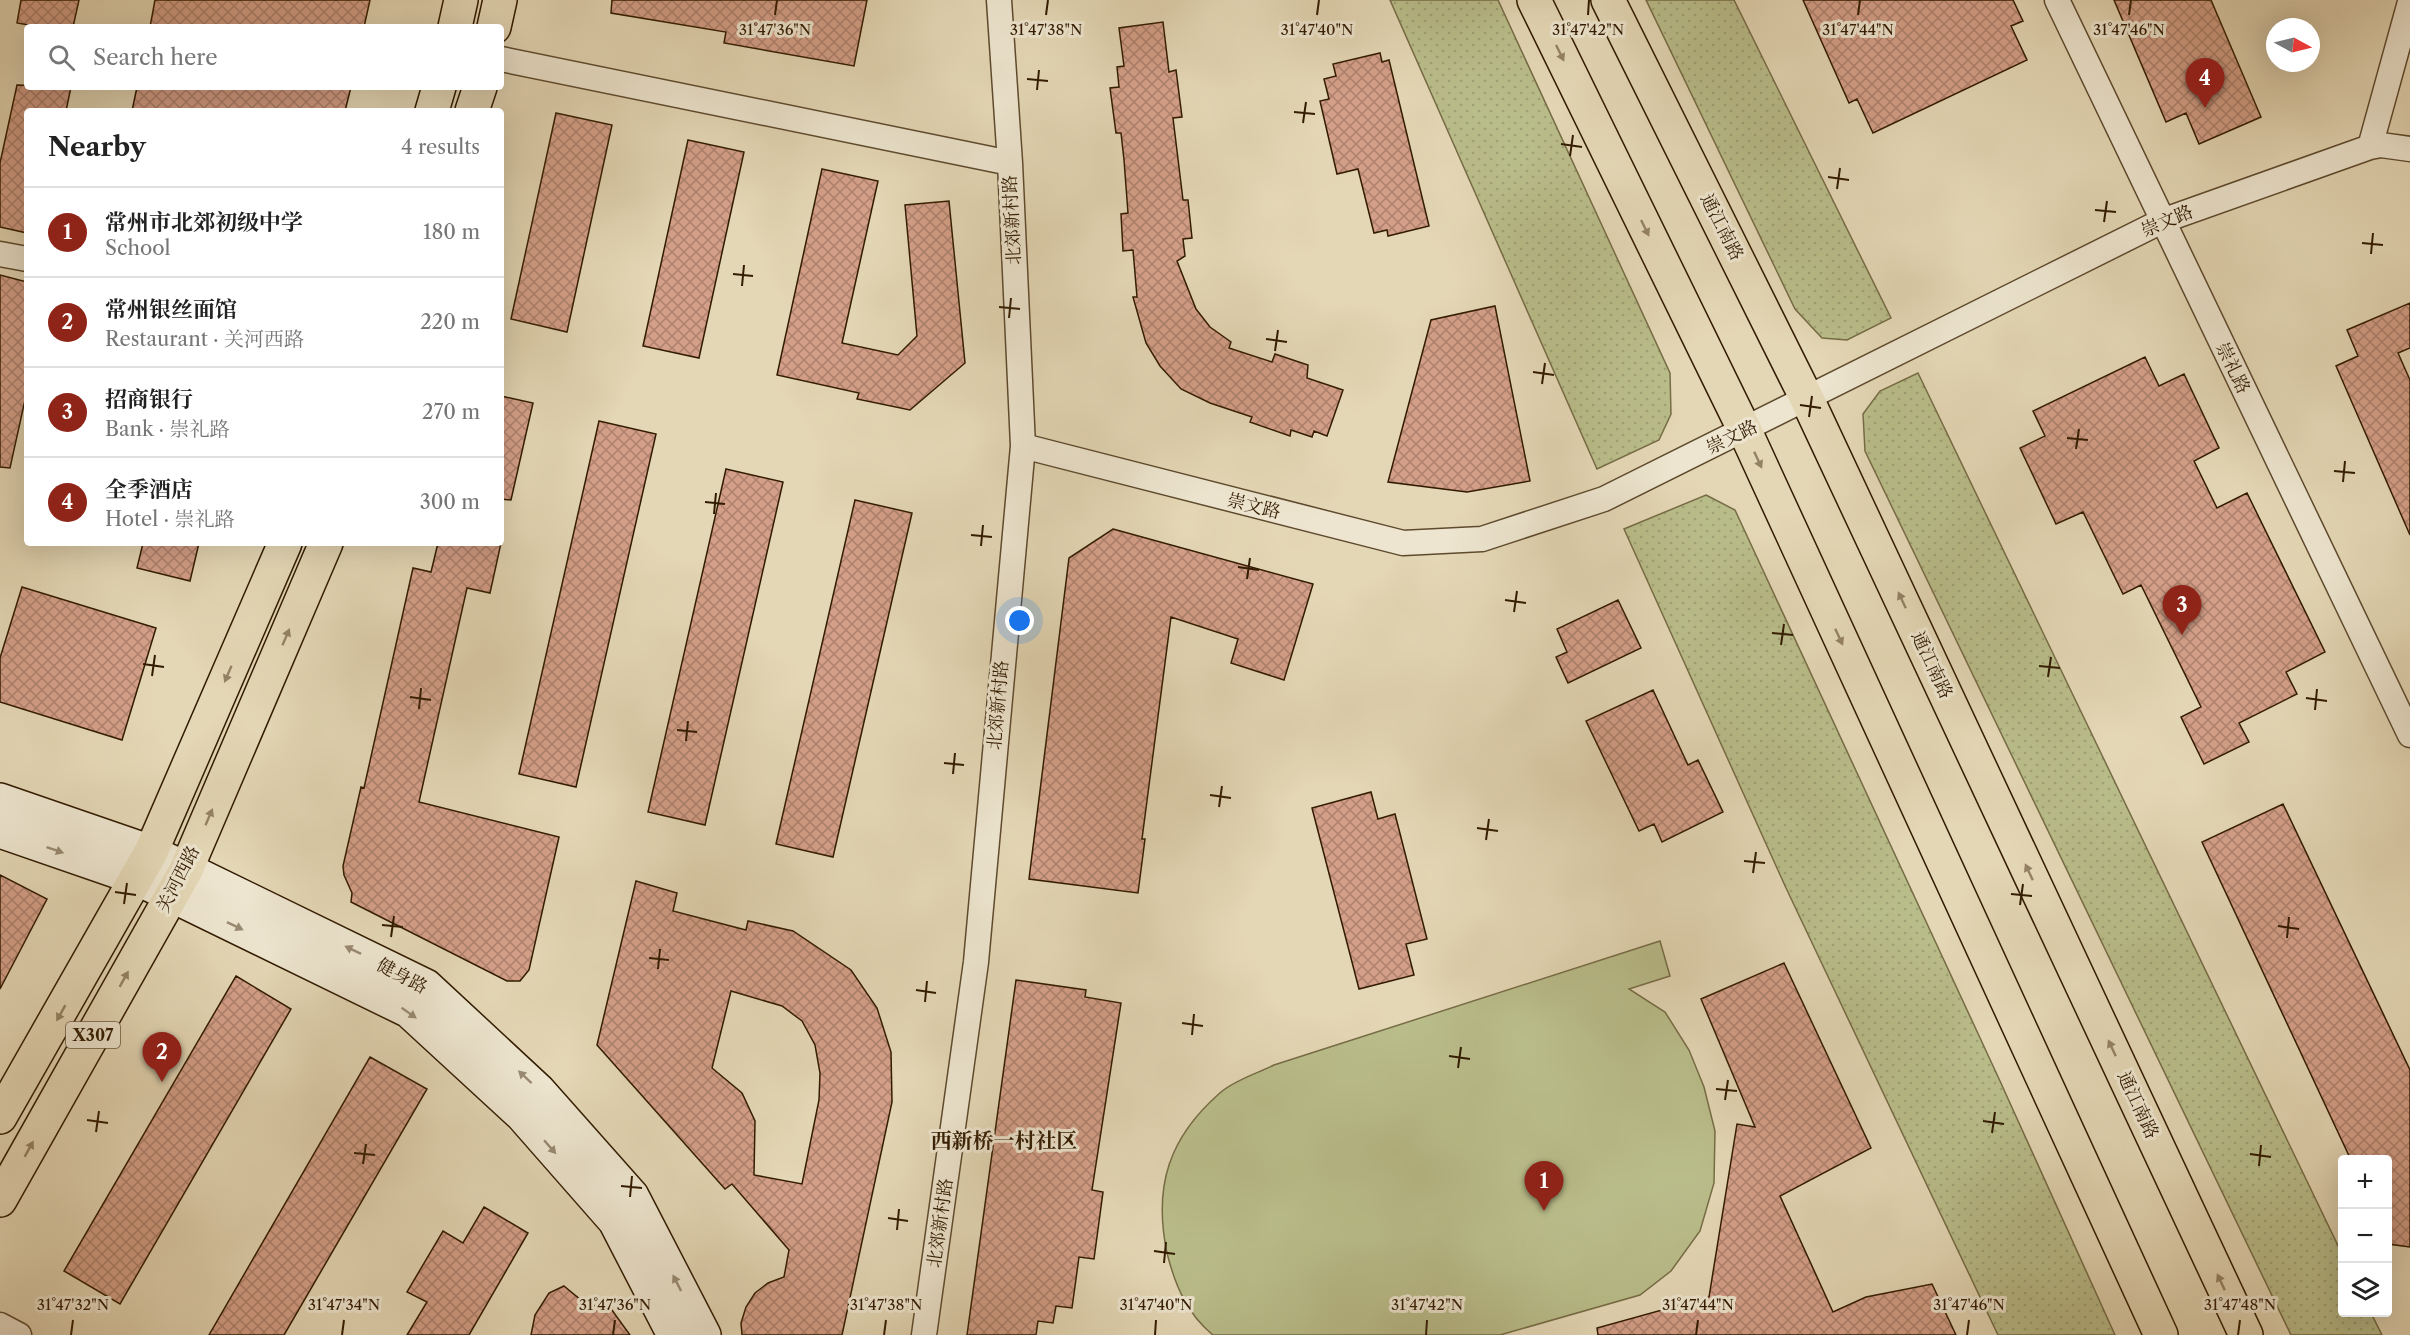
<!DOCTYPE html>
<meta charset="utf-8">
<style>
:root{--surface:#fff;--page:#f6f6f6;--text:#222;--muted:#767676;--line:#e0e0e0;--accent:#8f2418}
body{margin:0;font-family:"Libre Caslon Text","Noto Serif SC",serif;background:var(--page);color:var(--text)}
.controls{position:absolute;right:18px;bottom:18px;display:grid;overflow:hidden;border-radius:6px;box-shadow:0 6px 24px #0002}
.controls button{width:54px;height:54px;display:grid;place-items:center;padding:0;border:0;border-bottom:2px solid var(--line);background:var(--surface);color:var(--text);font:30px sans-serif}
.compass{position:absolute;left:2266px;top:18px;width:54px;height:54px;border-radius:50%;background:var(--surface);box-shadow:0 6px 24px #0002;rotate:97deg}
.you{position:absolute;left:1020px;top:621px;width:21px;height:21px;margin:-15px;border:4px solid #fff;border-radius:50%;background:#1a73e8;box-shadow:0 0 0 9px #1a73e833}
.badge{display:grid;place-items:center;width:39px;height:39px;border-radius:50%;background:var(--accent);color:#fff;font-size:20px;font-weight:700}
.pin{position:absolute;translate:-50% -50px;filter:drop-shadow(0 2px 3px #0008)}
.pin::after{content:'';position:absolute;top:32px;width:21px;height:18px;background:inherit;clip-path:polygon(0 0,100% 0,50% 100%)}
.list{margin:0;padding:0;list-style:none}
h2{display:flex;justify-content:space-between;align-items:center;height:78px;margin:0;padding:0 24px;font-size:26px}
h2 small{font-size:20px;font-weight:400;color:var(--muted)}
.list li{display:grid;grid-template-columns:39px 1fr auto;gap:18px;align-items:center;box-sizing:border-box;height:90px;padding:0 24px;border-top:2px solid var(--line)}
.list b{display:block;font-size:22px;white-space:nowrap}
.list p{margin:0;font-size:20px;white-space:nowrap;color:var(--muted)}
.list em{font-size:20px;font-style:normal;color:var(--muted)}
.icon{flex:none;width:33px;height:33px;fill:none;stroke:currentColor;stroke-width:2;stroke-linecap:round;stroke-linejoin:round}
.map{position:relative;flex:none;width:2410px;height:1335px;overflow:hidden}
.search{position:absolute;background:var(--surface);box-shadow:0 6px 24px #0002;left:24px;top:24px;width:480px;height:66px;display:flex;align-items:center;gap:15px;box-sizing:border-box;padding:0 21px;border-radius:6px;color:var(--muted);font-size:22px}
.panel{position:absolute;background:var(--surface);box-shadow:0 6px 24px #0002;left:24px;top:108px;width:480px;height:438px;border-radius:6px}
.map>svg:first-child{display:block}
.grass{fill:url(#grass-dots);stroke:#766c46;stroke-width:1.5}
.garden{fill:#b9bd8a;stroke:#766c46;stroke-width:1.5}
.building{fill:url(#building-cross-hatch);stroke:#321b01;stroke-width:1.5;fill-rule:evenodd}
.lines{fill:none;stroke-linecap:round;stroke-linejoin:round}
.street-casing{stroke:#5e4a2e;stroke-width:27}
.secondary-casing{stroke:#321b01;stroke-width:36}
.primary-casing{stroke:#321b01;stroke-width:36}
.street{stroke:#ede5cf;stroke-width:24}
.secondary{stroke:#ede5cf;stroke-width:33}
.primary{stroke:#e4d7b5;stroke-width:33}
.oneway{fill:#948264}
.oneway2{fill:#998a72}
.ticks{fill:none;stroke:#321b01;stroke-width:2}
.labels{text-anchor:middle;stroke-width:6;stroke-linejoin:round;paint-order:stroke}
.shield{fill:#ede5cf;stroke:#6a583f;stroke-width:1.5}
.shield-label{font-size:16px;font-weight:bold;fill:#321b01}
.street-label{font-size:18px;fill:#321b01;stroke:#ede5cf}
.quarter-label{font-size:21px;font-weight:bold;fill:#321b01;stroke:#ede5cf}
.ticks-label{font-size:15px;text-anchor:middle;fill:#321b01;stroke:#ede5cf;stroke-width:6;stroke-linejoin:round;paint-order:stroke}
</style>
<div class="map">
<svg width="2410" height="1335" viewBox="0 0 2410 1335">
<defs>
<pattern id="grass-dots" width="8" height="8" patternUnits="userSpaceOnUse" patternTransform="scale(1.5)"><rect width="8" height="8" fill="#b9bd8a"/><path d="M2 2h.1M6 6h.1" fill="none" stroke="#a0a275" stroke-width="1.8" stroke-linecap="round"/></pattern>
<pattern id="building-cross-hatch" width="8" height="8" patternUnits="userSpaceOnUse" patternTransform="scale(1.5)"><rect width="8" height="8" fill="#d49f88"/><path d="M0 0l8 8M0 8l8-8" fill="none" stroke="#ad816d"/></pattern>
</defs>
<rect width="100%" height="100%" fill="#e4d7b5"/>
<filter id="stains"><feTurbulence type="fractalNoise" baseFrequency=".00333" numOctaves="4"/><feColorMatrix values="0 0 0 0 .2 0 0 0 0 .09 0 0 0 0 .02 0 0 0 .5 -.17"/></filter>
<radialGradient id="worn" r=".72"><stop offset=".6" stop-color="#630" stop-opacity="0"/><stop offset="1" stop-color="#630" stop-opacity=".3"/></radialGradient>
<path class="grass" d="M1390,0H1498L1670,373L1671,414L1659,440L1597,469Z
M1646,0H1734L1891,318L1847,340L1822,338L1795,309Z
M1918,373L2342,1254V1312L2371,1313L2382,1335H2291L1865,451L1863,414L1880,391Z
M1706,495L1735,510L2000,1081L2115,1335H1998L1786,888L1624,529Z"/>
<path class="garden" d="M1660,941L1670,976L1629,989L1665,1012L1689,1050L1704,1087L1715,1131L1714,1183L1700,1231L1671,1271L1640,1295L1500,1335H1213C1187,1314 1175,1285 1167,1253C1153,1186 1169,1137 1221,1092C1235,1080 1258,1073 1274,1065Z"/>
<path class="building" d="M21,0H79L73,27H40L17,23Z
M155,0H370L364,27H150Z
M612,0H867L854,66L724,43L726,32L611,13Z
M1803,0H2013L2023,21L2011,26L2027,60L1873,133L1857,99L1849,103Z
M2114,0H2211L2261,117L2199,144L2186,113L2166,122Z
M1163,22L1169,72L1176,70L1182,117L1173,118L1183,200H1188L1192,238L1183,239L1185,256L1177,261L1196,309L1210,327L1231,342L1229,348L1272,362L1275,354L1308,365L1307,378L1343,390L1327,436L1314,431L1312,437L1291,430L1290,436L1250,422L1252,417L1210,403L1181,389L1160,366L1146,343L1133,297H1137L1133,250L1123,251L1121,214L1128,213L1124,160L1121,133H1116L1110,88L1119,87L1117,67L1124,66L1119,28Z
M1380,53L1382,62L1389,60L1429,226L1388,236L1387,230L1374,233L1358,169L1337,174L1320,101L1329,99L1324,79L1336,76L1333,64Z
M17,85L71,87L66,111H27V233L0,227V163Z
M137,87H351L345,111H132Z
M556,113L612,125L567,332L511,319Z
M688,140L744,152L699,358L643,346Z
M822,169L878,181L842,343L898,355L917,336L905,205L949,201L965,363L910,410L857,399L859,393L777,375Z
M0,275L27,282V391L10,468L0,467Z
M2410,303V348L2398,353L2410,380V535L2336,366L2358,356L2347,330Z
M1495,306L1530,481L1467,492L1388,482L1431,320Z
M2145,357L2159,386L2184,374L2219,448L2194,461L2217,508L2247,493L2325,652L2286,672L2297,694L2239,723L2249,742L2204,764L2181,717L2201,707L2141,585L2123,594L2083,512L2056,524L2020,448L2045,436L2033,411Z
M501,396L533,403L511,500L501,499Z
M599,421L656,434L576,787L519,774Z
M726,469L783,482L705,825L648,812Z
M855,500L912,513L833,857L776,844Z
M1113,529L1313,584L1284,680L1231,663L1238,639L1171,617L1142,839H1145L1138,893L1029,879L1069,558Z
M143,543H199L190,581L137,568Z
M438,543H501L490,593L467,588L419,802L559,837L529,970L520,981H507L351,902L352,893L344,875L343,866L361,787L364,788L413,568L431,572Z
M22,587L156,628L122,740L0,702V658Z
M1618,600L1641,648L1568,683L1556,657L1567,652L1557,629Z
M1653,690L1688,765L1698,760L1723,812L1662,842L1654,824L1639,831L1586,721Z
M1371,792L1378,819L1395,814L1427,939L1406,944L1414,975L1359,989L1312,808Z
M2283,804L2410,1070V1247L2388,1244V1160H2351L2202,842Z
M0,875L47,899L0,989Z
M636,881L677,893L673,911L746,930L748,921L793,931L851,970L877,1008L891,1052L892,1102L842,1335H742L741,1323L746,1307L755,1293L768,1283L784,1277L789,1250L732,1184L725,1189L597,1045ZM731,991L782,1006L802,1021L815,1045L820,1073L819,1100L802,1184L754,1175L755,1121L742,1093L712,1068Z
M1784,963L1871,1148L1780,1196L1833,1312L1866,1297L1932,1284L1956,1335H1598L1597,1328L1709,1297L1737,1124L1755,1127L1701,999Z
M236,976L291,1009L120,1304L64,1271Z
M1016,980L1086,990L1085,997L1121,1003L1092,1190L1103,1192L1094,1259L1079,1257L1072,1308L1056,1306L1053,1323L1038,1321L1036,1335H967Z
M370,1057L427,1089L284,1335H209Z
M484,1207L528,1233L469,1335H407L427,1302L407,1292L443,1231L463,1243Z
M564,1286L581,1300L595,1306H609L630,1335H531L535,1315L549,1293Z"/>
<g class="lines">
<g class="street-casing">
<path id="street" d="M2057,0L2410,735
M501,59L1010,163
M2370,147L2410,2
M0,254L27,259
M1023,446L1403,543L1482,539L1604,499L2162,221L2370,147L2381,145L2410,149
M0,1325L19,1335
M924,1335L976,962L1023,446L1010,163L999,0"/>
</g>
<g class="secondary-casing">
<path id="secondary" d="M0,800L151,852L426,986L538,1090L632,1196L704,1335
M0,831L136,878L409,1011L522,1115L615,1221L674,1335"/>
</g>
<g class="primary-casing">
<path id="primary" d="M1534,0L1745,431L2161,1335
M1608,0L1807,399L2246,1335
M455,27L461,0
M494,27L500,0
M432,111L439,87
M472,111L480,87
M0,1117L151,852L285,543
M0,1200L186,870L326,543"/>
</g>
<use href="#street" class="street"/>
<use href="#secondary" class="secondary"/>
<use href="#primary" class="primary"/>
</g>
<defs><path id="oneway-solid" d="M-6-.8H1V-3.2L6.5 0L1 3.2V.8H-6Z" transform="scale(1.5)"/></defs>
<g class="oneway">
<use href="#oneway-solid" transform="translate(1560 53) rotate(64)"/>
<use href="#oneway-solid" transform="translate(1645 228) rotate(64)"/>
<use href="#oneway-solid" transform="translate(1758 460) rotate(65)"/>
<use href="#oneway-solid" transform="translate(1902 600) rotate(-115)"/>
<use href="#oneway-solid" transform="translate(286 637) rotate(-67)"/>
<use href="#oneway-solid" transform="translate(1839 637) rotate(65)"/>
<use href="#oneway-solid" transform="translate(228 674) rotate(113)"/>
<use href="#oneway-solid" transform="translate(209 817) rotate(-67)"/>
<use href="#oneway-solid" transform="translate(2029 872) rotate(-115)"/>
<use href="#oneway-solid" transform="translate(124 979) rotate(-61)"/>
<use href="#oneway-solid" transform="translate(61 1013) rotate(119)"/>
<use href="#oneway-solid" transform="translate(2112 1048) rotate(-115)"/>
<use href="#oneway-solid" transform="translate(29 1149) rotate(-61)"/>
<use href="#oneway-solid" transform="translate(2221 1282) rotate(-115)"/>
</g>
<g class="oneway2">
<use href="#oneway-solid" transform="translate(55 850) rotate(19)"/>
<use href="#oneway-solid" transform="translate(235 926) rotate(26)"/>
<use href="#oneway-solid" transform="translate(353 950) rotate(-154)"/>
<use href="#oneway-solid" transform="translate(409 1013) rotate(35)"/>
<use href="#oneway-solid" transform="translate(525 1077) rotate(-137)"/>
<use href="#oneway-solid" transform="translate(550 1147) rotate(49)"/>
<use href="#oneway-solid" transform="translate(677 1283) rotate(-117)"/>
</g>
<path class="ticks" d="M775,15L777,0M1046,15L1048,0M1317,15L1319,0M1588,15L1589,0M1858,15L1860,0M2129,15L2131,0M1027,79L1048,81M1037,90L1039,70M1294,112L1315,114M1303,123L1306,102M1561,144L1582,147M1570,156L1573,135M1828,177L1849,180M1837,189L1840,168M2095,210L2116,212M2104,222L2107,201M2362,243L2383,245M2371,254L2373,233M733,274L753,276M742,286L744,265M999,307L1020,309M1009,318L1011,298M1266,339L1287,342M1275,351L1278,330M1533,372L1554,375M1542,384L1545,363M1800,405L1821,408M1809,417L1812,396M2067,438L2088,440M2076,449L2079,429M2334,471L2355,473M2343,482L2345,461M705,502L725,504M714,514L716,493M971,535L992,537M981,546L983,525M1238,567L1259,570M1247,579L1250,558M1505,600L1526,603M1514,612L1517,591M1772,633L1793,635M1781,645L1784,624M143,664L164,667M2039,666L2060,668M152,676L155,655M2048,677L2051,657M410,697L431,700M2306,698L2327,701M419,709L421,688M2315,710L2317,689M677,730L697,732M686,741L688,721M944,763L964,765M953,774L955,753M1210,795L1231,798M1219,807L1222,786M1477,828L1498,831M1486,840L1489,819M1744,861L1765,863M1753,873L1756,852M115,892L136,895M2011,894L2032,896M124,904L127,883M2020,905L2023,884M382,925L403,927M2278,926L2299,929M391,937L394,916M2287,938L2289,917M649,958L669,960M658,969L660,949M916,990L936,993M925,1002L927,981M1182,1023L1203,1026M1192,1035L1194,1014M1449,1056L1470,1059M1458,1068L1461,1047M1716,1089L1737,1091M1725,1100L1728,1080M87,1120L108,1123M1983,1121L2004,1124M96,1132L99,1111M1992,1133L1995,1112M354,1153L375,1155M2250,1154L2271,1157M363,1164L366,1144M2259,1166L2261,1145M621,1186L642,1188M630,1197L632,1176M888,1218L908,1221M897,1230L899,1209M1154,1251L1175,1254M1164,1263L1166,1242M71,1335L73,1320M342,1335L344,1320M613,1335L615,1320M884,1335L886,1320M1155,1335L1156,1320M1426,1335L1427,1320M1696,1335L1698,1320M1967,1335L1969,1320M2238,1335L2240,1320"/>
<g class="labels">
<rect class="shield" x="66" y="1022" width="54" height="26" rx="4.5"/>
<g class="shield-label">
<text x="93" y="1041">X307</text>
</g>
<g class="street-label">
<text transform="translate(1012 220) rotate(-93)" y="6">北郊新村路</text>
<text transform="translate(2167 221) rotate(-23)" y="6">崇文路</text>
<text transform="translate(1722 227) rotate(63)" y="6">通江南路</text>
<text transform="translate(2233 368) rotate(64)" y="6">崇礼路</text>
<text transform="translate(1732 437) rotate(-26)" y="6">崇文路</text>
<text transform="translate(1254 506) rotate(14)" y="6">崇文路</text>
<text transform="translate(1932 665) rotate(65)" y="6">通江南路</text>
<text transform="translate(998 705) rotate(-85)" y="6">北郊新村路</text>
<text transform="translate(178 879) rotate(-63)" y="6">关河西路</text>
<text transform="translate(402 976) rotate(28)" y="6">健身路</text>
<text transform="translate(2138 1105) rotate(65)" y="6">通江南路</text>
<text transform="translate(940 1223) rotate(-82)" y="6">北郊新村路</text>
</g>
<g class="quarter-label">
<text x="1004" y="1148">西新桥一村社区</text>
</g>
</g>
<g class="ticks-label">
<text x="775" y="35">31°47'36"N</text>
<text x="1046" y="35">31°47'38"N</text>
<text x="1317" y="35">31°47'40"N</text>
<text x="1588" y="35">31°47'42"N</text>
<text x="1858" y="35">31°47'44"N</text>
<text x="2129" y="35">31°47'46"N</text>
<text x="73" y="1310">31°47'32"N</text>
<text x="344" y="1310">31°47'34"N</text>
<text x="615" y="1310">31°47'36"N</text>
<text x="886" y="1310">31°47'38"N</text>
<text x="1156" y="1310">31°47'40"N</text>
<text x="1427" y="1310">31°47'42"N</text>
<text x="1698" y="1310">31°47'44"N</text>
<text x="1969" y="1310">31°47'46"N</text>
<text x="2240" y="1310">31°47'48"N</text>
</g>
<rect width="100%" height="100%" filter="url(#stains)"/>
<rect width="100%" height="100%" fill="url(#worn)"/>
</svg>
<div class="controls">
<button>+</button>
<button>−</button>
<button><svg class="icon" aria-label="layers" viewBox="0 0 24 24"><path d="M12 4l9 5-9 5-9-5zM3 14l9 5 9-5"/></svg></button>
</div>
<svg class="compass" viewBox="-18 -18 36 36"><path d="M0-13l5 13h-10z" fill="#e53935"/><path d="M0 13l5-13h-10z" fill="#767676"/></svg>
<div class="you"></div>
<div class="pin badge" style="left:1544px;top:1211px">1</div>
<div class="pin badge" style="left:162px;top:1082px">2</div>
<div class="pin badge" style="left:2182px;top:635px">3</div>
<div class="pin badge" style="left:2205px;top:108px">4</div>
<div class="search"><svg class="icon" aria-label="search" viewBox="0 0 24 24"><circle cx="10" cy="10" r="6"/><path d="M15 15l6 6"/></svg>Search here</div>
<section class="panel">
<h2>Nearby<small>4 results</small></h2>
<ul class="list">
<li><span class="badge">1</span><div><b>常州市北郊初级中学</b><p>School</p></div><em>180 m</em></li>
<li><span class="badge">2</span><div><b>常州银丝面馆</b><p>Restaurant · 关河西路</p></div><em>220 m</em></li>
<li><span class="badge">3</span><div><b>招商银行</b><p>Bank · 崇礼路</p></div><em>270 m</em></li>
<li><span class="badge">4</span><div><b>全季酒店</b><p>Hotel · 崇礼路</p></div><em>300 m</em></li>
</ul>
</section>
</div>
